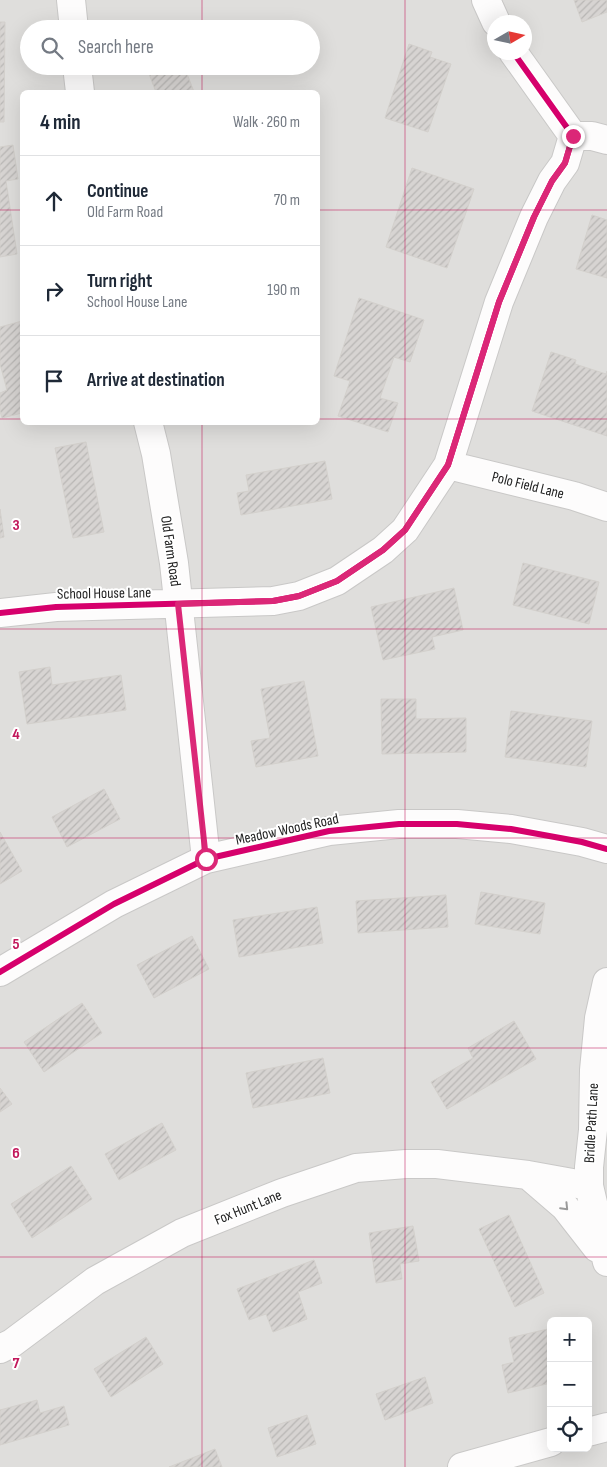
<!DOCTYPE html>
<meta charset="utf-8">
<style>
:root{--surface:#fff;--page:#f2f2f3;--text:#1f2937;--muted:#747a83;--line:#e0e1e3}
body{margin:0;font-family:"Sofia Sans Condensed",sans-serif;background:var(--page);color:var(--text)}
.controls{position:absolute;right:15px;bottom:15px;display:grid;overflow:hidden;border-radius:8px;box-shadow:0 5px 20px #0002}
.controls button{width:45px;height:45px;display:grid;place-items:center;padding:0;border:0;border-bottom:1px solid var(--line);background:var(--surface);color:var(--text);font:25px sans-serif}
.compass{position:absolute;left:487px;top:15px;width:45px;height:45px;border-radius:50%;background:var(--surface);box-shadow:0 5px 20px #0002;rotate:81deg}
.stop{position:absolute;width:15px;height:15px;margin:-11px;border:4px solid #db2777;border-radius:50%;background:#fff}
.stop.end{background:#db2777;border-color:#fff;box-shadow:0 1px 5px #0008}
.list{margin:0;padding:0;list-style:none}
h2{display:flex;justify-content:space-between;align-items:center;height:65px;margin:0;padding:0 20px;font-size:21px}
h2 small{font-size:16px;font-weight:400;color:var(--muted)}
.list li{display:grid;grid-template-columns:32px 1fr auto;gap:15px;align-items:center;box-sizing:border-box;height:90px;padding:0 20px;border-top:1px solid var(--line)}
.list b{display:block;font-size:19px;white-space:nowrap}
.list p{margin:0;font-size:16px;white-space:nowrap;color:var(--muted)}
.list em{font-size:16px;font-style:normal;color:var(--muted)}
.icon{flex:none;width:28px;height:28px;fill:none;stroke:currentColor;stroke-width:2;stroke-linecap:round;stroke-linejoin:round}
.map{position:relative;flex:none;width:607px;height:1467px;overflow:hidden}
.search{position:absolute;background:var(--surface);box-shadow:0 5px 20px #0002;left:20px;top:20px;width:300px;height:55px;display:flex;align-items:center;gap:12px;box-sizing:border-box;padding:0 18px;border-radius:28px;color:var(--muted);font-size:19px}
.panel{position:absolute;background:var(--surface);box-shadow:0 5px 20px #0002;left:20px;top:90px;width:300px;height:335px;border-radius:8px}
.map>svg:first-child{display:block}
.residential{fill:#dfdedc;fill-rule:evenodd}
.building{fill:url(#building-hatch);stroke:#d3d0cc}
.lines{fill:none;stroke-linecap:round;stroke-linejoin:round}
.minor-casing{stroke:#c9c8c7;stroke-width:30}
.minor{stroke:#fdfcfc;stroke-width:28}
.cycleway-casing{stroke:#fff;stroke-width:9}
.cycleway{stroke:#d6006c;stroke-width:6}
.oneway{stroke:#9a9a9a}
.route{stroke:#db2777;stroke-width:6}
.grid{fill:none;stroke:#c2185b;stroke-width:1;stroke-opacity:0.55}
.labels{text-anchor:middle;stroke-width:4;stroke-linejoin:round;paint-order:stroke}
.street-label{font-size:15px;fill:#222;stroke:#fff}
.grid-label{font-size:16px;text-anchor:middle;font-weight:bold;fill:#c2185b;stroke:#fff;stroke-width:4;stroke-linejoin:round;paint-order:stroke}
</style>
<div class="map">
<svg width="607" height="1467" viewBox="0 0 607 1467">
<defs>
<pattern id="building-hatch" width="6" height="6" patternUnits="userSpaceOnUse" patternTransform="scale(1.25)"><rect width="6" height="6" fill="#d7d4d2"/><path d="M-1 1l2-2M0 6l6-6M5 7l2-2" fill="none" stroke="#b8b6b4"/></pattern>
</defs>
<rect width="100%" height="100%" fill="#f0eeeb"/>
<path class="residential" d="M0,0H607V1467H0ZM494,22H524V52H494ZM29,29H311V66H29ZM22,92H318V422H22ZM551,1321H588V1448H551Z"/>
<path class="building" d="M574,0H607V12L582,22Z
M0,22H5L4,122H0Z
M409,44L432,52L430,57L451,64L428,132L385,118Z
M146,66H184L194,92H156Z
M13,145L18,179L6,181L17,254L0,257V147Z
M412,168L474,189L447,268L386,247Z
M592,215L607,220V278L576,269Z
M359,298L424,320L410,362L394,357L380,398L398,403L388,432L338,416L350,381L334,376Z
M22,321V413L2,418L0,411V393L7,390L0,364V327Z
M551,352L576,360L575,364L606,374L607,371V436L532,411Z
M86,442L104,532L73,538L55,448Z
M325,461L332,499L241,515L237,493L249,491L246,475Z
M0,509L4,537L0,538Z
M523,563L599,582L589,624L513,605Z
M454,588L463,630L432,637L435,649L383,660L371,607Z
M50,667L52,685L121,675L126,710L27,724L19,672Z
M304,681L318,756L256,767L251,741L270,738L261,689Z
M381,699H416V719L466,718V752L382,754Z
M511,711L592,721L586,767L505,757Z
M104,789L120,819L67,847L52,817Z
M0,832L22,871L0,884Z
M481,892L545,903L540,934L475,924Z
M446,895L448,927L358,933L356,901Z
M317,907L323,943L239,957L233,920Z
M192,936L209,969L154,998L137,965Z
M82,1003L102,1033L44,1072L24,1042Z
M514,1021L536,1059L447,1109L431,1082L473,1058L468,1048Z
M323,1058L330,1093L253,1108L246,1073Z
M0,1088L12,1104L0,1112Z
M162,1123L176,1150L119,1180L105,1154Z
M71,1166L92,1199L32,1238L11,1204Z
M509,1215L544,1293L515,1307L479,1229Z
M413,1226L419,1261L400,1264L402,1279L376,1283L369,1233Z
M314,1260L322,1283L298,1292L307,1319L273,1332L266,1314L249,1320L237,1289Z
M548,1329L551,1340V1383L508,1393L502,1365L514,1362L509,1338Z
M146,1337L163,1364L111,1397L94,1369Z
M425,1377L433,1403L385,1420L376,1394Z
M37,1400L40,1413L64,1406L69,1425L0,1445V1410Z
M307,1415L316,1444L277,1457L268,1428Z
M215,1449L222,1467H169Z"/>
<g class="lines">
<g class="minor-casing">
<path id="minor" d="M71,0L74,29
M486,0L496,22
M77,66L80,92
M573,136H592L607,140
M148,422L156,454L174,563L206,859
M448,465L574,496L607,507
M0,613L56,607L273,601L299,596L337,581L383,550L405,530L448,465L499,302L534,217L552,181L565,163L573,136L513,52
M0,972L114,904L206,859L329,831L399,824H457L511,829L582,842L607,849
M607,982L599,1018L594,1070L593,1130L589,1167V1186L607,1262
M529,1176L565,1207L597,1248
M0,1349L12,1343L95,1281L182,1233L282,1193L356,1168L406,1164H437L528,1175L589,1186
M588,1432L607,1427
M462,1467L551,1442"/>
</g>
<use href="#minor" class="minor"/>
<g class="cycleway-casing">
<path id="cycleway" d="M0,613L56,607L273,601L299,596L337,581L383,550L405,530L448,465L499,302L534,217L552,181L565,163L573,136L513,52
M0,972L114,904L206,859L329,831L399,824H457L511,829L582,842L607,849"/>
</g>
<use href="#cycleway" class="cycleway"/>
</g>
<defs><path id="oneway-chevron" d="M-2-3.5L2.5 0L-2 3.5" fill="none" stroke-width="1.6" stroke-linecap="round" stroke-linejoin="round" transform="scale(1.25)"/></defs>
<use class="oneway" href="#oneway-chevron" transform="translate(565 1207) rotate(46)"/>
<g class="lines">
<path class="route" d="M206,859L178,604L273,601L299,596L337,581L383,550L405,530L448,465L499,302L534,217L552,181L565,163L573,136"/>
</g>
<path class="grid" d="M202,0V29M405,0V1467M202,66V92M0,210H22M318,210H607M0,419H22M318,419H607M202,422V1467M0,629H607M0,838H607M0,1048H607M0,1257H607"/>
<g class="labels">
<g class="street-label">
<text transform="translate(528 485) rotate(14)" y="5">Polo Field Lane</text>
<text transform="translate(171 551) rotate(82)" y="5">Old Farm Road</text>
<text transform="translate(104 593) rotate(-1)" y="5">School House Lane</text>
<text transform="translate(287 829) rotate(-12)" y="5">Meadow Woods Road</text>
<text transform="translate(591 1123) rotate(-87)" y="5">Bridle Path Lane</text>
<text transform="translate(248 1207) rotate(-22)" y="5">Fox Hunt Lane</text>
</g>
</g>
<g class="grid-label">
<text x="16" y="530">3</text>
<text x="16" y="739">4</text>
<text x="16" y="949">5</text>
<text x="16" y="1158">6</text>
<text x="16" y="1368">7</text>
</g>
</svg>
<div class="controls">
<button>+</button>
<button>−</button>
<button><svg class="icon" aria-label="locate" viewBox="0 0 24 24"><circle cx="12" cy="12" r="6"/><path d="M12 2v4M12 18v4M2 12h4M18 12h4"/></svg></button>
</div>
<svg class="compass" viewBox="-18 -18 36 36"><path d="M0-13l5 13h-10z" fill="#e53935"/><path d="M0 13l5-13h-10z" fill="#747a83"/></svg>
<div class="stop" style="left:206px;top:859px"></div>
<div class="stop end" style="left:573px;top:136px"></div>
<div class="search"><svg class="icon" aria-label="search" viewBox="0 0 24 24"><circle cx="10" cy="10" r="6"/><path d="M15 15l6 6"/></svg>Search here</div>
<section class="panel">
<h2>4 min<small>Walk · 260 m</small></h2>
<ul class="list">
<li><svg class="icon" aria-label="ahead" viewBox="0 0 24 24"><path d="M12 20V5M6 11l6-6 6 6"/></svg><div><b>Continue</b><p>Old Farm Road</p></div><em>70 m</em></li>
<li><svg class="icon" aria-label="right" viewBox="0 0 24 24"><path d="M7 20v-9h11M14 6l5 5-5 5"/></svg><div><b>Turn right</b><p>School House Lane</p></div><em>190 m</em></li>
<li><svg class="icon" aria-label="arrive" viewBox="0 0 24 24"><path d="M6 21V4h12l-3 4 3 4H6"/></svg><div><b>Arrive at destination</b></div></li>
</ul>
</section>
</div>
